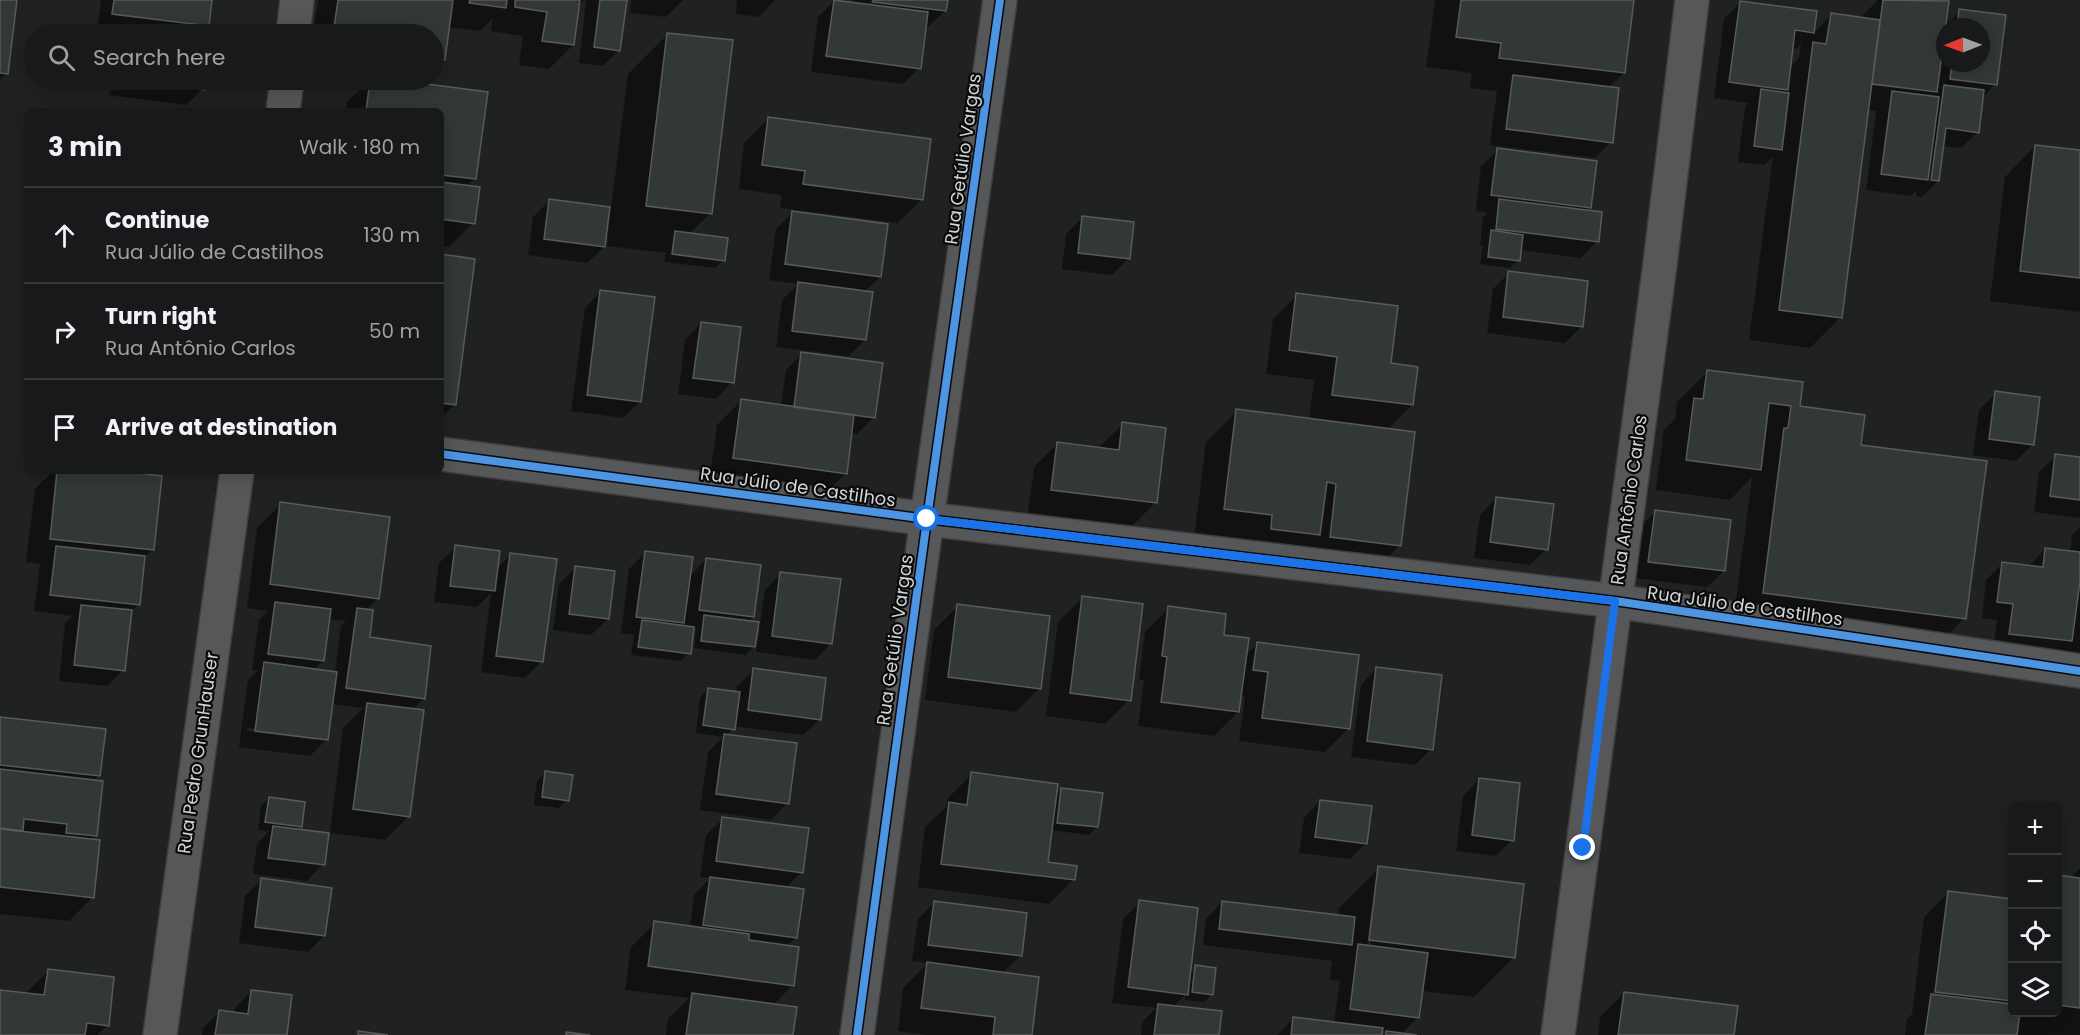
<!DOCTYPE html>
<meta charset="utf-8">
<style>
:root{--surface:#18191a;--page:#252627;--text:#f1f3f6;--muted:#9fa0a2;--line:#363839}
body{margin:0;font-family:Poppins,sans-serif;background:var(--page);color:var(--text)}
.controls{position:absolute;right:18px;bottom:18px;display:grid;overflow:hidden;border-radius:9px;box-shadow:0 3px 15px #0003}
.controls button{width:54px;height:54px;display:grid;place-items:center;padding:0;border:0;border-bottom:2px solid var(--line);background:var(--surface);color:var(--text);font:30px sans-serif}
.compass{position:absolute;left:1936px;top:18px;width:54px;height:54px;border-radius:50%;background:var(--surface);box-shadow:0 3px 15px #0003;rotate:269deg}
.stop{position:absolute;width:18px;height:18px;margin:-14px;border:4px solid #1a73e8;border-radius:50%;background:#fff}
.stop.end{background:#1a73e8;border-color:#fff;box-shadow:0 2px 6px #0008}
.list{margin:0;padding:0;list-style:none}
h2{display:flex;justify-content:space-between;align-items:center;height:78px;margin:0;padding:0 24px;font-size:26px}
h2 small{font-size:20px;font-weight:400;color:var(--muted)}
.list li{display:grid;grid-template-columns:39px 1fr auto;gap:18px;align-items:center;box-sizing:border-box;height:96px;padding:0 24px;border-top:2px solid var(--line)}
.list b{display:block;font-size:22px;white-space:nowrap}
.list p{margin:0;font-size:20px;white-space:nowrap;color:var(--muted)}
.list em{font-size:20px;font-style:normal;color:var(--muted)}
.icon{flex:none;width:33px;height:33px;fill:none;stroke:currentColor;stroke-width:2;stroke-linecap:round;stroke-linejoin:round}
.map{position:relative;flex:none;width:2080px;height:1035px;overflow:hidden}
.search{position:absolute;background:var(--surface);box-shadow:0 3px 15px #0003;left:24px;top:24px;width:420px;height:66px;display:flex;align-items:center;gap:15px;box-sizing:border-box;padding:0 21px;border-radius:33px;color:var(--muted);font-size:22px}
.panel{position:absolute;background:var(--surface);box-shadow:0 3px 15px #0003;left:24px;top:108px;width:420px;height:366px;border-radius:9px}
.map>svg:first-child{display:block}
.shadow{fill:#0007;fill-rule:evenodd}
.building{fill:#323934;stroke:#595a5a;stroke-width:1.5}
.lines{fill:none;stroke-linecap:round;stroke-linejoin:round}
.minor-casing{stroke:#3e3e3f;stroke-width:36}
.tertiary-casing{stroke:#3e3e3f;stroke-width:36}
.minor{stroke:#565758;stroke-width:33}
.tertiary{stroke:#565758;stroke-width:33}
.cycleway-casing{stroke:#090a0b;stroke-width:11}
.cycleway{stroke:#4d94e3;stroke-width:8}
.route{stroke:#1a73e8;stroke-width:8}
.labels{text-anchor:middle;stroke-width:4.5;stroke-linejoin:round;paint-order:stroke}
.street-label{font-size:18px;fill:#d3d3d5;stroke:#090a0b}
</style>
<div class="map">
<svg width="2080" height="1035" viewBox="0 0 2080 1035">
<rect width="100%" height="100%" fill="#202122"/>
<path class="shadow" d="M0,0H16L6,73L0,80Z
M101,0H211L208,26L199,34H125L97,30Z
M318,0H584L578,7L573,45L549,69L519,65L523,36L491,31L493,18L480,31L448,27L443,59L434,69V34H313Z
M586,0H626L619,50L603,66L579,63Z
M631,0H683L666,17L630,13Z
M737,0H775L759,17L736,14Z
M853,0H871L870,9L873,10L874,0H946L945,11L924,31L919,68L903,84L811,72L818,17L834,1L852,3Z
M1435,0H1633L1624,73L1608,88L1611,142L1595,158L1490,145L1497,91L1470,88L1472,73L1426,67Z
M1878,0H1932L1947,2L1944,27L1960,11L2004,16L1995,84L1982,98L1978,132L1961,148L1942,146L1938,181L1922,197L1916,196L1917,190L1911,196L1866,190L1876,111L1867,110L1841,317L1810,348L1749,340L1773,157L1764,165L1738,162L1745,107L1749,103L1714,98L1724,19L1740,3L1816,12L1813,34L1831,15L1859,19ZM1945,27H1981V63H1945ZM1801,44L1799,58L1789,68L1792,48L1796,49Z
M668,34L711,213L689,234L724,260L715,268L664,262L666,253L607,246L608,238H605L604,247L587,263L528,255L533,217L550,200L611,208L628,74Z
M111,80H204L203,89L186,105L109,95Z
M370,80H423L419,84L486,93L474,179L466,187L473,223L449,247L441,246V111H346L347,102Z
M768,119L922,199L898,223L780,208L782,195L739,189L744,143Z
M2035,146L2080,152V312L1990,301L2005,177Z
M1498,150L1590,207L1586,211L1597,241L1581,258L1520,250L1518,260L1510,268L1480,264L1483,246L1480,245L1483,217L1488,213L1476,211L1481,166Z
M792,213L880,277L864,292L865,340L849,356L776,347L782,300L798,284L769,280L776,229Z
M1083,217L1128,259L1112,275L1062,269L1066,234Z
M441,255L455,404L441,418Z
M1509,273L1581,327L1565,343L1487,333L1493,289Z
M601,291L640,402L623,418L571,411L585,308Z
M1297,295L1389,365L1412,405L1387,430L1400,545L1369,576L1194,539L1206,442L1237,411L1309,420L1314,380L1266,374L1273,319Z
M701,323L732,382L716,399L678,394L685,340Z
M802,354L874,417L857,434L851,433L846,473L822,497L709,481L717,425L741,401L781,406L786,370Z
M1708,371L1798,408L1860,446L1964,618L1934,649L1733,624L1752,477L1730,500L1656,490L1664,430L1675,419L1677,402Z
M1996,393L2033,444L2016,461L1973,455L1979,410Z
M1123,424L1155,503L1131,527L1028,513L1034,467L1058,443L1098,448Z
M2056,456L2080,459V518L2034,512L2039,472Z
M53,471H108L152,550L143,559L138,605L130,613L124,670L107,686L59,681L65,623L72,616L34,611L40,564L26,562L35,489Z
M1496,498L1546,549L1530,565L1474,558L1480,515Z
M281,504L378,598L365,611L369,639L424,698L412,710L409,816L385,840L330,833L343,728L363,708L331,704L327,739L310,756L239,747L248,680L258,671L252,670L259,620L268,611L247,608L257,528ZM328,619L346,621L341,626L335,673L313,670L323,661ZM248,728L315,737V740L247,731Z
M1655,512L1724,571L1707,587L1633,578L1639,528Z
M2080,527V666L1993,650L1997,620L1982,618L1986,580L2003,563L2028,567L2045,549L2070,552L2072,535Z
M456,547L496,569L510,555L541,662L525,678L481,672L491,593L477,607L434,602L439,563Z
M645,553L689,577L706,559L753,617L748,622L760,623L765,590L781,573L831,643L815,660L756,652L760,628L757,627L754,647L746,655L694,648L696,628H693L689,653L681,661L631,655L634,635L621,633L629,569Z
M576,567L608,619L591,635L553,630L559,584Z
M1082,598L1129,700L1105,724L1046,716L1058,622Z
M958,606L1040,688L1016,712L925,700L934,630Z
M1169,608L1222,636L1245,656L1258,643L1349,728L1325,752L1239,741L1245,696L1240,695L1238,712L1214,736L1138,726L1144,680H1139L1145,632Z
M1377,668L1431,749L1415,765L1351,757L1361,685Z
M754,670L820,719L803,735L734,726L727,735L787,803L771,820L700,810L708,752L723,737L696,733L700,698L708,689L736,693L737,686Z
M0,719L99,775L93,781L95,836L90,841L93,897L69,921L0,914Z
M545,773L567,800L559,808L534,805L537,781Z
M972,774L1055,796L1061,789L1097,827L1089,835L1050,830L1046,864L1073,880L1049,904L918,887L925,827L947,806L948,798Z
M1479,779L1512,840L1496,856L1456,851L1463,796Z
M269,798L300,826L296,830L323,864L307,881L253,874L257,844L269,831L258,830L261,806Z
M1320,801L1366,843L1350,859L1299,853L1304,818Z
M723,819L802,872L785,888L796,937L787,946L793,985L772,1006L792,1035H666L668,1019L689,998L625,990L631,947L655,923L690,927L694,895L710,878L700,877L706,835Z
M1379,868L1514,957L1474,997L1422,991L1418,1017L1401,1035H1405H1385L1388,1032L1381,1031L1380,1035H1277L1294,1018L1334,1023L1340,981L1330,980L1332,961L1203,945L1206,919L1222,902L1338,917L1339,908ZM1371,910H1374L1370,948H1367Z
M2080,868V1035H1905L1907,1019L1912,1014L1924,917L1948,893L2012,899V1012H2058V877L2070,878Z
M262,880L324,936L308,952L239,943L245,896Z
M1140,902L1189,974L1196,967L1212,994L1204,1002L1185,1000V995L1173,1007L1217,1035H1141L1142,1022L1156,1008L1112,1003L1123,919Z
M934,903L1020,956L1002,973L1030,1035H927L898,1031L903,988L928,963L912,961L918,919Z
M48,971L108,1025L97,1035H0V991L25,994Z
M251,991L285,1035H202L203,1028L219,1012L234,1013L235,1008Z
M1624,993L1732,1035H1598L1600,1017Z"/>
<path class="building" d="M0,0H17L8,74L0,73Z
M114,0H212L209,26L112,14Z
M338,0H453L445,60L434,59V34H333Z
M470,0H507L506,8L469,3Z
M515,0H580L574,45L542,41L547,12L515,7Z
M600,0H627L620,51L594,47Z
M834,0L928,12L921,69L826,56Z
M873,0H948L946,11L873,2Z
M1461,0H1634L1625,73L1499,58L1501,43L1456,37Z
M1883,0L1949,1L1937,92L1872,84Z
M1740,1L1817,11L1814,33L1795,30L1788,90L1729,82Z
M1959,9L2006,15L1997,85L1950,79L1952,63H1981V27H1957Z
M1831,13L1880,20L1842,318L1779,310L1813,42L1826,44Z
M132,25L202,34H131Z
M667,33L733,40L712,214L646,206Z
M1513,75L1619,88L1613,143L1506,129Z
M125,80H206L204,90Z
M370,80H396L488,92L476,179L441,175V111H366Z
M1944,85L1984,90L1979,133L1946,128L1939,181L1931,180Z
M1761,89L1789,93L1782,150L1754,146Z
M1892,91L1939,97L1928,180L1881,174Z
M768,117L931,139L923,200L803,184L805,171L762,165Z
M2035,145L2080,150V278L2020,271Z
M1497,148L1597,161L1591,208L1491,195Z
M441,182L480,187L475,224L441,219Z
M549,199L610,207L605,247L544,239Z
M1499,199L1602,212L1599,242L1496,229Z
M792,211L888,224L881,277L785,264Z
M1082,216L1134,222L1130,259L1078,253Z
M1491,230L1523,235L1520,261L1488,257Z
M675,231L728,238L725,261L672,254Z
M441,254L475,259L456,405L441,403Z
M1508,271L1588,281L1583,327L1503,317Z
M798,282L873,292L866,340L792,331Z
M600,290L655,297L641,402L587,395Z
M1296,293L1398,306L1391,363L1418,367L1413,405L1332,395L1337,357L1289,350Z
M701,322L741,327L734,383L693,378Z
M801,352L883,363L875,418L794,407Z
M1707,370L1803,382L1800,406L1865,415L1861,445L1987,461L1966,619L1763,593L1784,428H1788L1791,406L1769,403L1761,470L1686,460L1694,398L1703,399Z
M1995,391L2040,397L2034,445L1989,439Z
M741,399L854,415L847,474L733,458Z
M1236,409L1415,432L1401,546L1330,537L1336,484L1327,482L1320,535L1271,529L1272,515L1224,509Z
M1122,422L1166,428L1157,503L1051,490L1057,442L1119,450Z
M2055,454L2080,457V500L2050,496Z
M57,471H121L162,476L154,550L50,539Z
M1496,497L1554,504L1548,550L1490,542Z
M280,502L390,517L379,599L270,584Z
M1655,510L1731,520L1725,571L1648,562Z
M455,545L500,551L495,591L450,586Z
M56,546L145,556L140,605L50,595Z
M2045,548L2080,552V581L2072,641L2009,634L2013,604L1997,602L2002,562L2043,567Z
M645,551L693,557L684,623L636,617Z
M510,553L557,559L543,662L496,656Z
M706,558L761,565L754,617L699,610Z
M575,566L615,571L609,619L569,614Z
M780,572L841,579L832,644L772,636Z
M1082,596L1143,604L1131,701L1070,693Z
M275,602L331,609L324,661L268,654Z
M957,604L1050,616L1041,689L948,677Z
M81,605L132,610L125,671L74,665Z
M1168,606L1226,614L1224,635L1249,638L1239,712L1161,702L1167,657L1162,656Z
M357,608L373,610L370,637L431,646L425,699L346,688Z
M704,615L759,622L755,647L701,641Z
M642,620L694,627L691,654L638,647Z
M1257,642L1359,655L1350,729L1262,718L1268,672L1253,670Z
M264,662L337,672L328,740L255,731Z
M1376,667L1442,675L1433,750L1367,741Z
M753,668L826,678L821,720L748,710Z
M708,688L740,692L735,730L703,725Z
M367,703L424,710L410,817L353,809Z
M0,717L106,729L100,776L0,765Z
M724,734L797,743L789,804L716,794Z
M0,769L103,781L97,836L66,833L67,824L24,819L23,831L0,828Z
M545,771L573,775L569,801L542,797Z
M971,772L1058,784L1048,862L1077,866L1075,880L941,864L949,802L967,805Z
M1479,778L1520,783L1514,841L1472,835Z
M1061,788L1103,793L1098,827L1057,823Z
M269,797L305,802L302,827L265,822Z
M1320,800L1372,806L1367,844L1315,837Z
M722,817L809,828L803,873L716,861Z
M273,826L329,833L325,865L268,858Z
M0,829L100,840L94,898L0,887Z
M1378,866L1524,884L1515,958L1369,940Z
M2058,875L2080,878V1008L2058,1005Z
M710,877L804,889L797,938L703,925Z
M261,878L332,888L325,936L255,927Z
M1948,891L2012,899V1001L1935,992Z
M1139,900L1198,908L1188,995L1128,987Z
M934,901L1027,913L1022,956L928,945Z
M1222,901L1355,917L1352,945L1219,929Z
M654,921L749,934V940L799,947L794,986L648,966Z
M1358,944L1428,953L1419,1018L1350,1009Z
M927,962L1039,977L1032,1035H993L995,1017L921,1008Z
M1195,965L1216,968L1213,995L1192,992Z
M48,969L114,977L109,1026L87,1023L85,1035H0V990L44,995Z
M251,990L292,995L287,1035H215L219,1010L248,1014Z
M1624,992L1738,1006L1734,1035H1618Z
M692,993L797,1007L793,1035H686Z
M1931,994L2012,1004V1012H2020L2017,1035H1925Z
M1158,1004L1222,1011L1219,1035H1154Z
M1293,1017L1383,1028L1382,1035H1291Z
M358,1031L388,1035H358Z
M1386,1031L1417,1035H1386Z
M566,1032L590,1035H566Z"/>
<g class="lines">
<g class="minor-casing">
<path id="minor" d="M857,1035L927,519L1000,0
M1558,1035L1660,264L1692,0"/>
</g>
<g class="tertiary-casing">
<path id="tertiary" d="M293,34L297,0
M283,111L287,80
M441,454L927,519L1615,601L2080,671
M160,1035L237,471"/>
</g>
<use href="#minor" class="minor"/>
<use href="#tertiary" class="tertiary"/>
<g class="cycleway-casing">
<path id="cycleway" d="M441,454L927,519L1615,601L2080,671
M857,1035L927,519L1000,0"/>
</g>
<use href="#cycleway" class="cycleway"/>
</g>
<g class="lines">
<path class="route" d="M927,519L1615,601L1583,848"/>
</g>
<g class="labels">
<g class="street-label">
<text transform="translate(963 159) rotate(-82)" y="6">Rua Getúlio Vargas</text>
<text transform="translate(798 487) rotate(8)" y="6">Rua Júlio de Castilhos</text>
<text transform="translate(1629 500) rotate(-82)" y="6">Rua Antônio Carlos</text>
<text transform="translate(1745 606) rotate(8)" y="6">Rua Júlio de Castilhos</text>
<text transform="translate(895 640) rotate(-82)" y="6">Rua Getúlio Vargas</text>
<text transform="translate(198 753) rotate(-82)" y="6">Rua Pedro GrunHauser</text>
</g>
</g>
</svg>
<div class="controls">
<button>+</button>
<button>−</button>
<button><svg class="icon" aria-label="locate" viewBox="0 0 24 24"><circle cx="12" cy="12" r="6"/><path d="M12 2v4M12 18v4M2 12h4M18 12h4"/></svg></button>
<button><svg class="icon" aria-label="layers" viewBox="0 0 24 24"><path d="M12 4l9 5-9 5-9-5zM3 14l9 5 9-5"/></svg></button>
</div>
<svg class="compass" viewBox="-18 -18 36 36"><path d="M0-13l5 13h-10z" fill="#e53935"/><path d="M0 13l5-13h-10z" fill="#9fa0a2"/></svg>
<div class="stop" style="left:927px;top:519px"></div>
<div class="stop end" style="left:1583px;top:848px"></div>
<div class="search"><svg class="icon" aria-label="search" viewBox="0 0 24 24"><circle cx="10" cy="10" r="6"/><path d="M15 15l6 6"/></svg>Search here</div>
<section class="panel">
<h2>3 min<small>Walk · 180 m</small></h2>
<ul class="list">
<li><svg class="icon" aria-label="ahead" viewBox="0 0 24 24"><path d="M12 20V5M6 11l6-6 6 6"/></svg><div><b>Continue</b><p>Rua Júlio de Castilhos</p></div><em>130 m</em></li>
<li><svg class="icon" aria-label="right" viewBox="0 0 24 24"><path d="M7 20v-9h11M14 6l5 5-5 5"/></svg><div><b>Turn right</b><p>Rua Antônio Carlos</p></div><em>50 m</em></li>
<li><svg class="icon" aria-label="arrive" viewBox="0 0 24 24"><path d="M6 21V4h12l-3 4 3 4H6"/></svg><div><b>Arrive at destination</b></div></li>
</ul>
</section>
</div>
